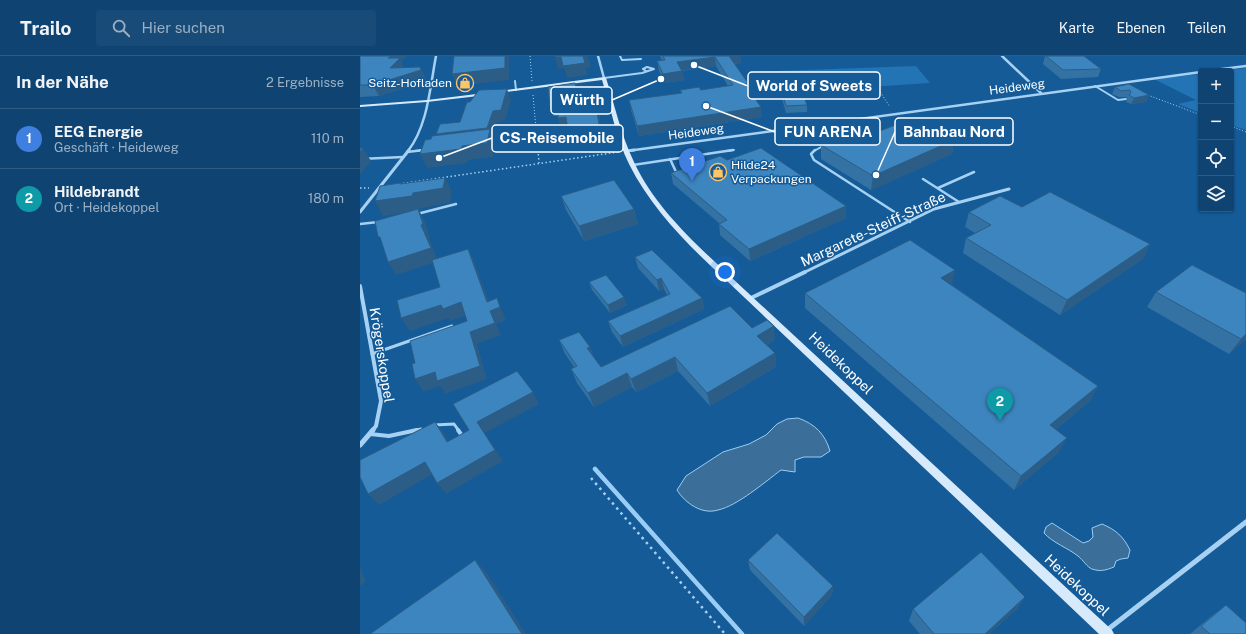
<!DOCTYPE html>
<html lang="de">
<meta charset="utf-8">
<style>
:root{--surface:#0f4472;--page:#184b77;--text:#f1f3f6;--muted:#9bb0c4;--line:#2f5c84;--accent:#ffc468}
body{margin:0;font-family:"Public Sans",sans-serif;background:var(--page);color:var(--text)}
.controls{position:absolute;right:12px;top:12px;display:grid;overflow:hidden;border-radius:4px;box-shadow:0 1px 3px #0004}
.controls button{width:36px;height:36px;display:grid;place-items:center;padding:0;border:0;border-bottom:1px solid var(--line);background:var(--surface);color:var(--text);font:20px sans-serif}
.you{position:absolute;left:365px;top:216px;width:14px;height:14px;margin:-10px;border:3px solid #fff;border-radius:50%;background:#1a73e8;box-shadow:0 0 0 6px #1a73e833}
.badge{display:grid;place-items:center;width:26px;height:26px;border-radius:50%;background:var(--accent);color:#fff;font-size:13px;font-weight:700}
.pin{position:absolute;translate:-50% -33px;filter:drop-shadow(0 1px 2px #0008)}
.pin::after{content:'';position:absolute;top:21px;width:14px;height:12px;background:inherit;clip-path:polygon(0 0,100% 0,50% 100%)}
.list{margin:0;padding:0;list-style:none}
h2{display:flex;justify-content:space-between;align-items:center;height:52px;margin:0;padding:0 16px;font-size:17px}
h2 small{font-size:13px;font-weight:400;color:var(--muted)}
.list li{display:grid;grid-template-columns:26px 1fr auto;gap:12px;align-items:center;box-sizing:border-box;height:60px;padding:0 16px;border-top:1px solid var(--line)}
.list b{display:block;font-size:15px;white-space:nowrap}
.list p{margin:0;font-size:13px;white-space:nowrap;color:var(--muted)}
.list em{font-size:13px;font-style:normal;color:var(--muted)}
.icon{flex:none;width:22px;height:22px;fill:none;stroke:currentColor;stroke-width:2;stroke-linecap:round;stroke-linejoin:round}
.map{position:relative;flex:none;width:886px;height:578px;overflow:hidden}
header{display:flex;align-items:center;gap:24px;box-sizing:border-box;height:56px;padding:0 20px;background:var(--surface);border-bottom:1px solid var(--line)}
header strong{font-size:19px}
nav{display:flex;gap:22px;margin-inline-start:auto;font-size:14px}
.search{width:280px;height:36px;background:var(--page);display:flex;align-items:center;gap:10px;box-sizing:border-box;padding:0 14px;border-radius:4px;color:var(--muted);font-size:15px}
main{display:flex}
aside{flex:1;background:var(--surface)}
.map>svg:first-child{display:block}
.green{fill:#2374b4}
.water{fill:#3b6e99;stroke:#99cdf5}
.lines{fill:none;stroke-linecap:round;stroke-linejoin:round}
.stream{stroke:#99cdf5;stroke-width:4.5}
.path-far2{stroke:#a6d1f2;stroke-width:1;stroke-dasharray:1 2;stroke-linecap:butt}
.path-far1{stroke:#a6d1f2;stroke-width:1.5;stroke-dasharray:1.5 2.5;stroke-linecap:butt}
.path{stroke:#a6d1f2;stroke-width:2.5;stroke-dasharray:2.5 4;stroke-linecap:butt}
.lane-far3{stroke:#a6d1f2;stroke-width:2}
.lane-far2{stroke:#a6d1f2;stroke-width:2.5}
.lane-far1{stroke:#a6d1f2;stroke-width:3}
.lane{stroke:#a6d1f2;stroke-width:4}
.street-far3{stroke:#a6d1f2;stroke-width:2.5}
.street-far2{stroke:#a6d1f2;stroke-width:3}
.street-far1{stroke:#a6d1f2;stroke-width:4}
.street{stroke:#a6d1f2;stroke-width:5}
.secondary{fill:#d6eafc;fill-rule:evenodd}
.wall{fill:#3472a4}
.shaded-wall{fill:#2b5d86}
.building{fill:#3d85bf;stroke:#2b5d86}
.labels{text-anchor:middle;stroke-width:3;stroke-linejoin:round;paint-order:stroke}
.far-poi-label{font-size:12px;fill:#fff;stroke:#145b98;text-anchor:end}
.far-street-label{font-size:12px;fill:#fff;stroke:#145b98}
.street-label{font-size:14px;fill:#fff;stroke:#145b98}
.leader{fill:none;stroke:#fff;stroke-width:1.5}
.callout-dot{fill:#fff;stroke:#145b98;stroke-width:1.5}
.callout{fill:#145b98;stroke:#fff;stroke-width:1.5}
.callout-label{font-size:15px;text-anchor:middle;font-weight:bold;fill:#fff}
</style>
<header>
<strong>Trailo</strong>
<div class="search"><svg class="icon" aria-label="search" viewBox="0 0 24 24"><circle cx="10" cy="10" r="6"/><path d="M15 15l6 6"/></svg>Hier suchen</div>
<nav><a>Karte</a><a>Ebenen</a><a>Teilen</a></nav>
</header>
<main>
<aside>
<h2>In der Nähe<small>2 Ergebnisse</small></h2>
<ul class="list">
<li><span class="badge" style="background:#3f7fe0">1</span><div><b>EEG Energie</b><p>Geschäft · Heideweg</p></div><em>110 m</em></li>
<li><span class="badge" style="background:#0f9aa8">2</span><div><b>Hildebrandt</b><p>Ort · Heidekoppel</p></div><em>180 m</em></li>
</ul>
</aside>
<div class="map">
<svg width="886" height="578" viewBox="0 0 886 578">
<rect width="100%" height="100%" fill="#145b98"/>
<path class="green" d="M556,10L570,27L480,33L476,27L396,33L391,16Z
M886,12V74L871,69V15H861Z
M841,18V57L818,48L836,44L794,23Z"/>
<path class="water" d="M438,362C455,368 465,378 470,395L461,401H444L435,404V416L421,414C405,426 377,450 358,454C342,459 325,447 317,434L326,420L363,396L389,388L406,379L417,368L427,363Z
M692,467L723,487L729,485L733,481L732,472L742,468C756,474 763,480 770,494L768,502L761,503L756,505L754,511C746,514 741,516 732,513C727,511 723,504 718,500C708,492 693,487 684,477L686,471Z"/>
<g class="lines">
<path class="stream" d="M235,413L382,578"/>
<path class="path-far2" d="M170,0L172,25
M517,31L530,51
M785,38L841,59
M173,39L178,95
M871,70L886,76"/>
<path class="path-far1" d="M178,94L179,107
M39,128L258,96
M0,132H9"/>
<path class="path" d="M231,422L365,578"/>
<path class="lane-far3" d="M260,0L262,4L281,3
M244,22L282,17L294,13L287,11L283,13L286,15
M155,25L156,34
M735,30L758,44L766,43
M488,82L494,80
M55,95L65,94
M367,95L374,94
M454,95L463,90"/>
<path class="lane-far2" d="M455,94L451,98L454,104L550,166
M47,96L64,94
M0,103L43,101
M310,103L317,118
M273,109L373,94
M563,123L599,146
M578,132L614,116
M57,158L96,148
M0,168L18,166"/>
<path class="lane-far1" d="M12,298L92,270
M74,369L94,368L99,375
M52,375L61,373"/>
<path class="lane" d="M98,374L103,381
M10,378L29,380L57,374"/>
<path class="street-far3" d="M238,0L244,22
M642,0L681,37
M846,15L886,10
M48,95C68,69 70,31 76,0
M267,95L841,16"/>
<path class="street-far2" d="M267,95L274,94
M0,156L49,94
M443,217L574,153L649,133"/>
<path class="street-far1" d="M0,230L21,345L16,370L12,375
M391,242L445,216"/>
<path class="street" d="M0,389L13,374
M742,578L886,466"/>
<path class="secondary" d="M244,21L246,22C255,50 261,79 274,106C295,152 336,188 372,222L712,537L752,574L754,578H739L367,225C330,191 292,154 269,108C256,82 251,52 242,24L138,37L136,36L138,35Z
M125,37L127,38V39L67,46L0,51V49L67,44Z"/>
</g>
<path class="wall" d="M0,0L41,6L44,12L60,11L65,22L66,25L19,40L0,41Z
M300,0H380L381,7L374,8L388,32L402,61L279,80L271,54L269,44L321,37L320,34H341L368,30L356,10L322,15L324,24L305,27L299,15L297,5H302Z
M685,0L741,13L738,21L701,23L683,8Z
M215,27L221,52L239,59L242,83L237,84L238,88L212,92L209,82L208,71L201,72L198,60H193L190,51Z
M769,28L789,39L786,46L771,48L766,46L767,41H759L752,38L755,31Z
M422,36L447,49V56L426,57L422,43Z
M496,84H594L592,98L511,134L461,103V89Z
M367,104L486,150V162L390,205L360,179L359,167L313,128L311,117Z
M201,140L274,153L278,168L224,185L206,154Z
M662,151L790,188L783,203L700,259L603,197L606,182L615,177L605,171L609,156Z
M275,201L342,242L344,253L263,291L252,276L248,265L307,239L304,233L299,235L278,212Z
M229,226L267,249L250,257L232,234Z
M592,229L738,330L730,345L696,373L699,396L654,434L445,252V237Z
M796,236L886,237V284H885L869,298L787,251Z
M392,272L415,284L407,289L415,297L416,311L350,350L318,315L276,336L272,331L234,351L217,327L211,313L214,311L205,298L199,284L230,291L234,302L241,311Z
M388,504L473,530L472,539L444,570L390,514Z
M665,541L657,553L629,578H560L549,565L553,553Z
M866,549L886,578H830L850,561Z"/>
<path class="shaded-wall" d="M31,0H47L41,6L45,13L60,11L65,22L66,25L19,40L13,29L30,12L28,2Z
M145,0H149V24L97,30L92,18Z
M228,0L231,11L226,12L228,19L207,22L204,12L198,13L195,1H201Z
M368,0H380L381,7L369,8Z
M355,1L356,10L318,15L317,6Z
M322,15L324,24L305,27L303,18Z
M215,27L218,36L223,61L220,52Z
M147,33L151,44L145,65L137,66L133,79L135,87L133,101L108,104L107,107L67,112L60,98L81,89L76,78L133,55Z
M789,39L786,46L771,48L774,42Z
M236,50L239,59L242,83L237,84L238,88L212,92L209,82L234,74Z
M401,51L402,61L279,80L277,70Z
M206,61L209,71L201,72L198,62Z
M594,84L592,98L511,134L513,120Z
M3,92L11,105L0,118V96Z
M85,122L92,136L90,147L61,152L60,154H59L65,166L70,182H69L78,205L36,219L28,206L61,169L58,155L23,160L15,145L40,128V127L47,140Z
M486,150V162L390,205L389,193Z
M274,153L278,168L224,185L219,170Z
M790,188L783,203L700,259L707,244Z
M108,193L114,205L132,254L137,242L146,264L136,268L141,279L117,288L127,323L85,338L80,330L64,336L55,323L110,276L130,255L127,246Z
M595,214L592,229L581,222Z
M301,222L304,233L299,235L297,224Z
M264,241L267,249L250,257L248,249Z
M342,242L344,253L263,291L260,280Z
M101,246L108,259L90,265L88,262L50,275L41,262L81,249Z
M414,270L415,284L398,294L397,280Z
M886,278V283L885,284L869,298L881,283Z
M230,291L235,305L227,292Z
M415,297L416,311L350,350L347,337Z
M315,301L318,315L276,336L271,323Z
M267,317L272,331L234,351L228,337Z
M738,330L730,345L682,384L690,369Z
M173,336L179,348L125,377L143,405L86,438L77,427L117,366Z
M75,366L84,377L95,397L87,386Z
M707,382L699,396L654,434L661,420Z
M65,406L75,417L19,449L8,438Z
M115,504L127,517L166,578H162Z
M0,511L6,526L0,530Z
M473,530L472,539L444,570V561Z
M665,541L657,553L629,578H625Z"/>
<path class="building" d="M0,0H31L28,2H40L30,12L60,11L61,14L13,29H0Z
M94,0H145V12L92,18Z
M195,0H224H223L225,7L203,10L201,1H195Z
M303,0H369L388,27L385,28L401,51L277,70L269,44L322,37L320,34L339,31L341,34L373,29L355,1L317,6L322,15L303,18L297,5L305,4Z
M686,0H724L741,13L703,14Z
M215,27L220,52L236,50L240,74H234L235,78L209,82L206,61L198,62V51H190L188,31Z
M769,28L789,39L774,42L769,39L771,37L770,34L761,35L755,31Z
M147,33L141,54L133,55L127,72L76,78L80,68L100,66L107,46H110L119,34Z
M442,35L447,49L426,50L422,36Z
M551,63L594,84L513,120L461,89L487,79L496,84Z
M130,73L127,87L102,90L101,93L60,98L65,84L71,83L72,80Z
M0,92H3L0,96Z
M401,92L486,150L389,193L359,168L367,164L311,117L360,100L367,104Z
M85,122L83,132L53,137L52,140L15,145L20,130L40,127V128Z
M254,124L274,153L219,170L201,140Z
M690,136L790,188L707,244L606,182L631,169L609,156L640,140L662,151Z
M58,153L63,168L61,169L71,192L28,206L20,181H18L15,165Z
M550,184L595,214L581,222L738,330L690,369L707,382L661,420L445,237Z
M108,193L127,246L137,242L140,251L130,255L135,267L110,276L120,310L77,325L75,316L55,323L52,308L55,307L50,285L107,265L101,246L83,253L81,249L41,262L37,244L80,231L72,204Z
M292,194L342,242L260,280L248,265L310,238L301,222L297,224L275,201Z
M832,209L886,237V278L881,283L796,236Z
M246,219L264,241L248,249L229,226Z
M370,250L392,272L407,264L414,270L397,280L415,297L347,337L315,301L271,323L267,317L228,337L211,313L217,310L199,284L219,276L230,291L227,292L241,311Z
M157,315L173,336L117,366L135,394L77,427L65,406L8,438L0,421V404L75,366L87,386L109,374L93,348Z
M417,477L473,530L444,561L388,504Z
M621,496L665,541L625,578H574L553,553Z
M115,504L162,578H10Z
M866,549L886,567V578H850L841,570Z"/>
<defs>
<g id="shop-ring" transform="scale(0.9)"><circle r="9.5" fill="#145b98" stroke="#ffc468" stroke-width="1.5"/><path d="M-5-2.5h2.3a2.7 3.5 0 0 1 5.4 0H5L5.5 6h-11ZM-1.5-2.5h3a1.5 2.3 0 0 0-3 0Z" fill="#ffc468"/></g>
</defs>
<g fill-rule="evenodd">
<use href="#shop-ring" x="105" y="27"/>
<use href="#shop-ring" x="358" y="116"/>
</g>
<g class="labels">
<g class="far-poi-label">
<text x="92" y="31">Seitz-Hofladen</text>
<text x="371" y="113" text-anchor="start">Hilde24<tspan x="371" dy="14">Verpackungen</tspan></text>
</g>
<g class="far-street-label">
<text transform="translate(657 31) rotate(-8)" y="4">Heideweg</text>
<text transform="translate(336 76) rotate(-8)" y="4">Heideweg</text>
</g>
<g class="street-label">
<text transform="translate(513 173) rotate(-25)" y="5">Margarete-Steiff-Straße</text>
<text transform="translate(22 299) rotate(81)" y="5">Krögerskoppel</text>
<text transform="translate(481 307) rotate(44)" y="5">Heidekoppel</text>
<text transform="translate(717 529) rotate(43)" y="5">Heidekoppel</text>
</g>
</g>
<path class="leader" d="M334 9L388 30M301 23L252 44M516 119L535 76M346 50L415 76M79 102L132 82"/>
<g class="callout-dot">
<circle cx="334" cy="9" r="4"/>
<circle cx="301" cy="23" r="4"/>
<circle cx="516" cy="119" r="4"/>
<circle cx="346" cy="50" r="4"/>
<circle cx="79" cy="102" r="4"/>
</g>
<g class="callout">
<rect x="388" y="16" width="132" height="27" rx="4"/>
<rect x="191" y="31" width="61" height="27" rx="4"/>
<rect x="535" y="62" width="118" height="27" rx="4"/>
<rect x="415" y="62" width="105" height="27" rx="4"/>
<rect x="132" y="69" width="131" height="27" rx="4"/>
</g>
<g class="callout-label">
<text x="454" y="35">World of Sweets</text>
<text x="222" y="49">Würth</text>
<text x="594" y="81">Bahnbau Nord</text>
<text x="468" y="81">FUN ARENA</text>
<text x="197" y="87">CS-Reisemobile</text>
</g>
</svg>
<div class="controls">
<button>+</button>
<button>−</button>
<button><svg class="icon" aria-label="locate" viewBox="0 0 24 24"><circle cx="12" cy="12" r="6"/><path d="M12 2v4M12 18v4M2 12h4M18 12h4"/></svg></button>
<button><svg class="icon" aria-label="layers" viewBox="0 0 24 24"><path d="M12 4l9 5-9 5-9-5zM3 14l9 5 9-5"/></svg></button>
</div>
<div class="you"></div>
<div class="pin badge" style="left:332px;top:125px;background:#3f7fe0">1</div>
<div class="pin badge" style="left:640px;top:365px;background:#0f9aa8">2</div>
</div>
</main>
